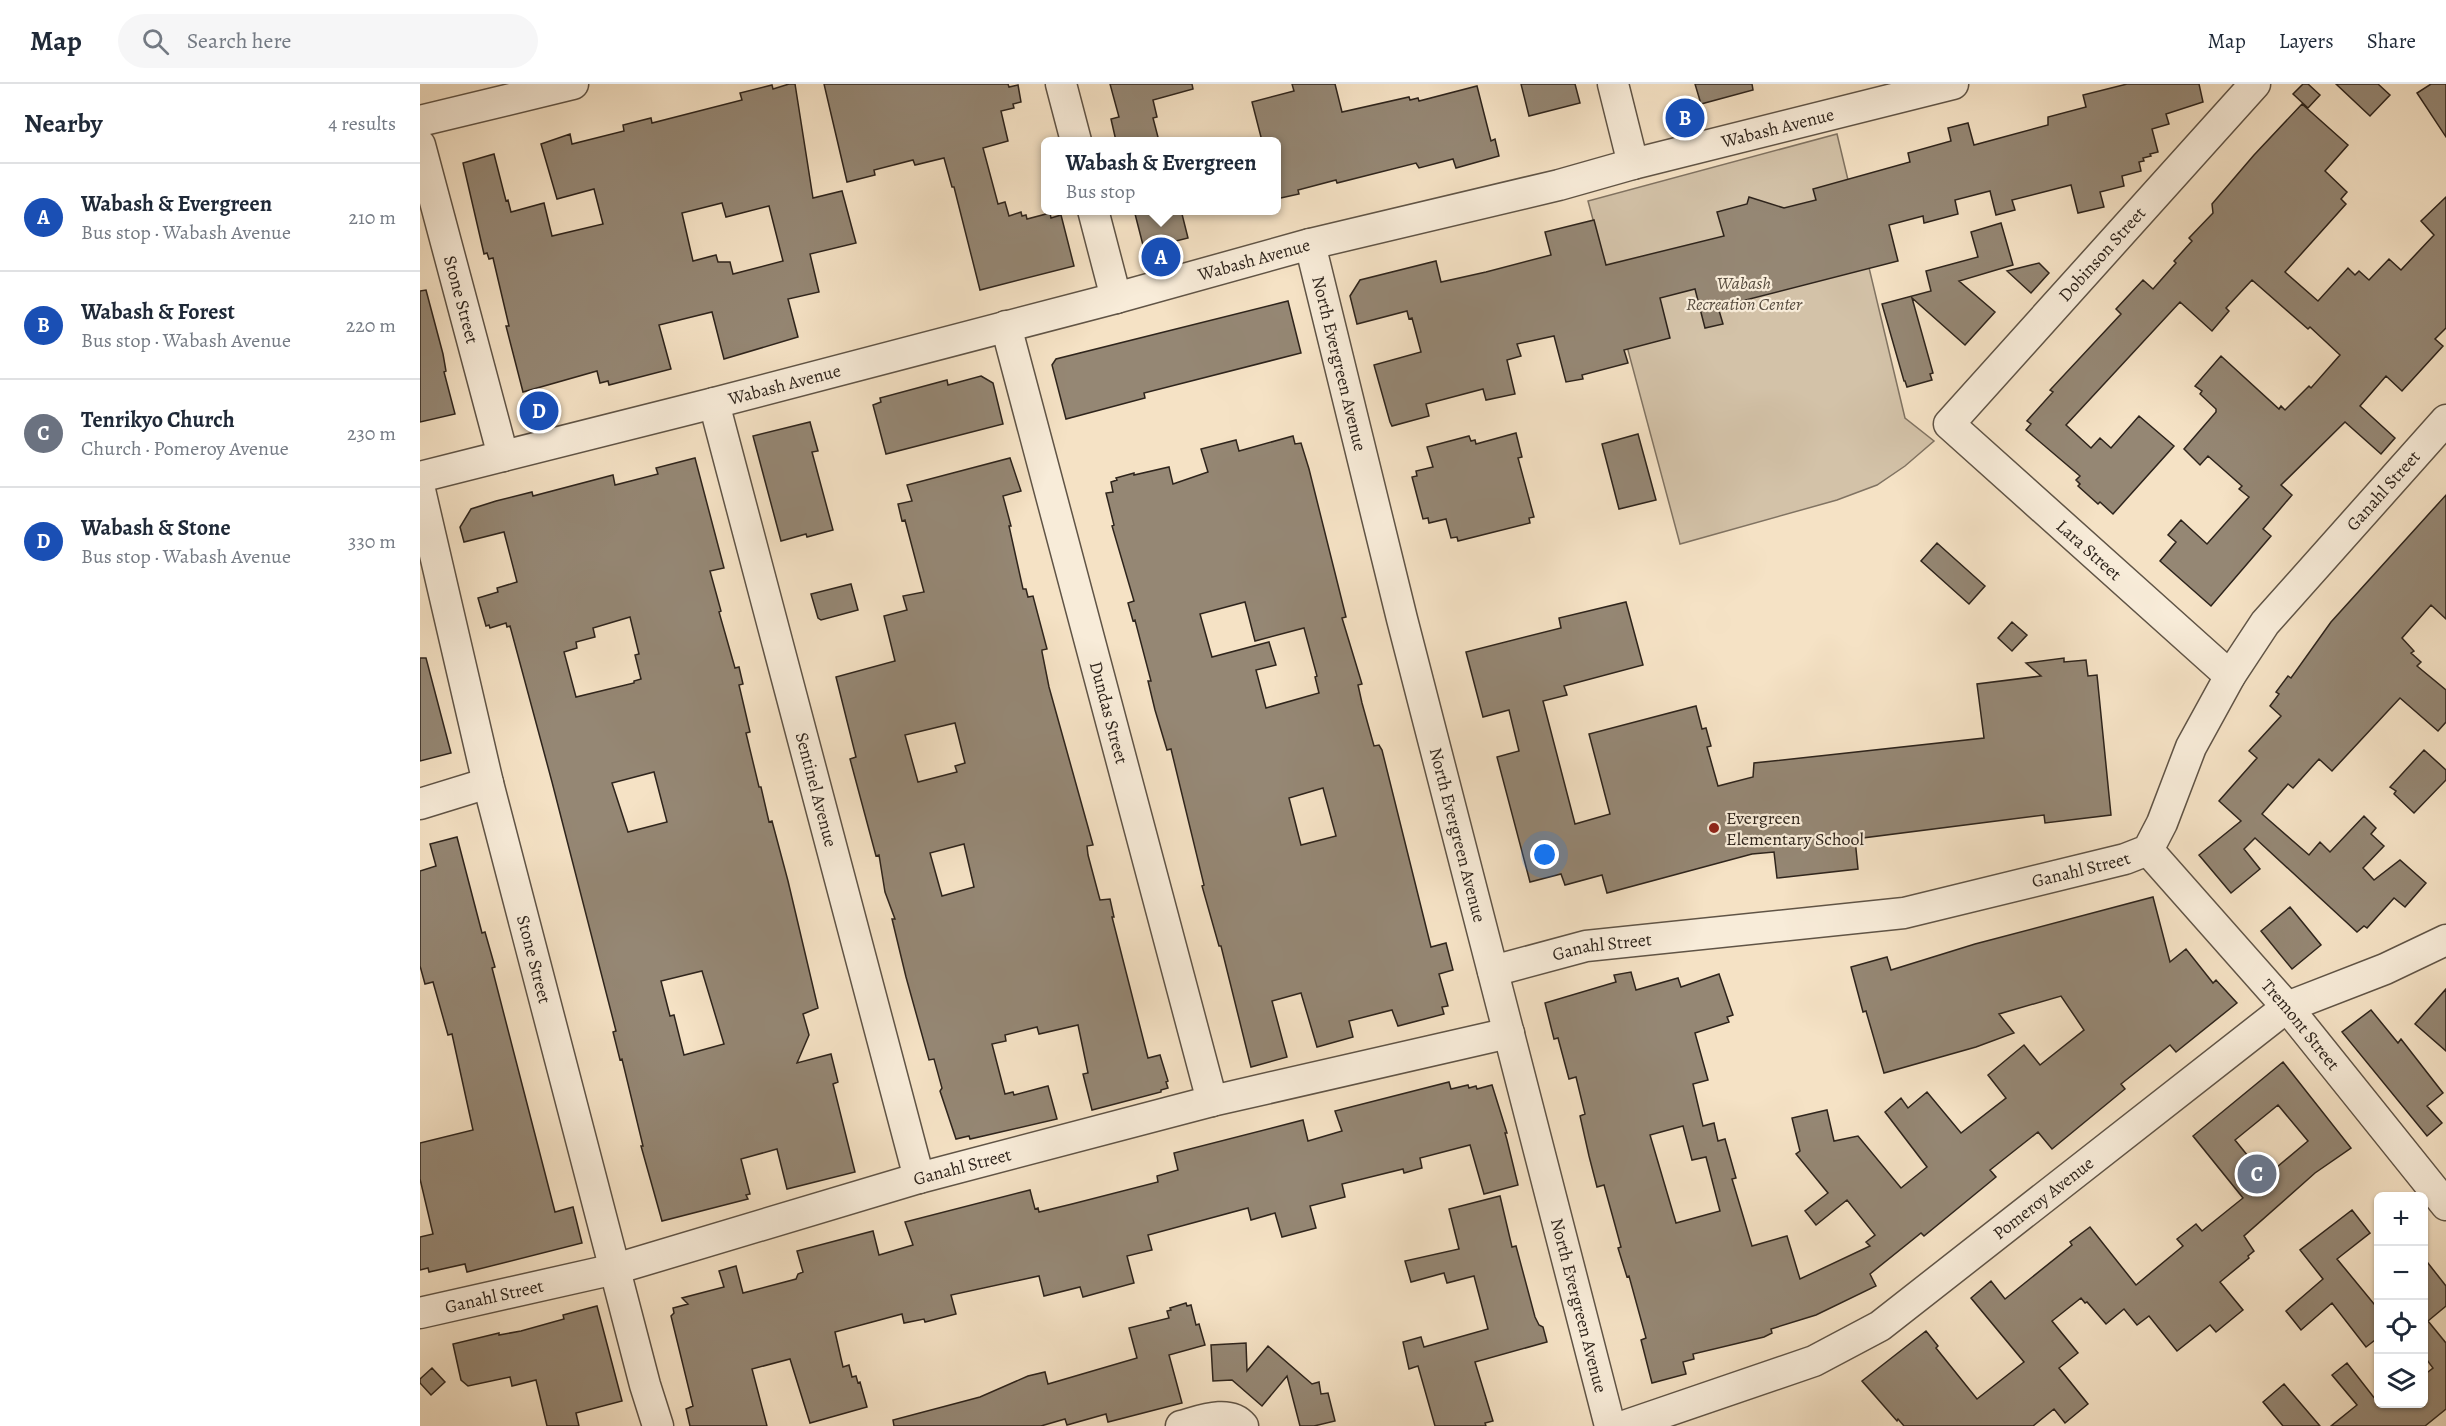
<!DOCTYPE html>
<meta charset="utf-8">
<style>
:root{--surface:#fff;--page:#f6f6f7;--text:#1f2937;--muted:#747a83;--line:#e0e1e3;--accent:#111827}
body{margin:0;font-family:Alegreya,serif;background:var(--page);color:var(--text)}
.controls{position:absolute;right:18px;bottom:18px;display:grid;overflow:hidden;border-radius:9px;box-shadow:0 2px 4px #0004}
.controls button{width:54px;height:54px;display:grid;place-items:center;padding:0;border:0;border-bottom:2px solid var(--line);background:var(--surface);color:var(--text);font:30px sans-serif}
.you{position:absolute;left:1125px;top:771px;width:21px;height:21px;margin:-15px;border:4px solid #fff;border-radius:50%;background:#1a73e8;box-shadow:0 0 0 9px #1a73e833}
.badge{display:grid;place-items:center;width:39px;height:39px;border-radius:50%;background:var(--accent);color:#fff;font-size:20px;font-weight:700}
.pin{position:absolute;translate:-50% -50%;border:3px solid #fff;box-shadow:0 2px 6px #0006}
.popup{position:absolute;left:621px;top:53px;width:240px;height:78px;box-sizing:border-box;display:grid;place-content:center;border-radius:9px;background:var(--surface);filter:drop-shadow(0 2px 4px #0005);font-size:20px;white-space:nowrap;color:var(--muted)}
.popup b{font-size:22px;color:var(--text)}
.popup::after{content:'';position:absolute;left:50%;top:100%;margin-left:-12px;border:12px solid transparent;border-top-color:var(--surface)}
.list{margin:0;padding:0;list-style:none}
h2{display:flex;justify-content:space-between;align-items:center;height:78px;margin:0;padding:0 24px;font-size:26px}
h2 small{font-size:20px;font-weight:400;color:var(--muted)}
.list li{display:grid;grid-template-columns:39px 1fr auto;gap:18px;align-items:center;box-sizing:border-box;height:108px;padding:0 24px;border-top:2px solid var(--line)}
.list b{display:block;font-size:22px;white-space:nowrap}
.list p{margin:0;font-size:20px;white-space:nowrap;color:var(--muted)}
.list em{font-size:20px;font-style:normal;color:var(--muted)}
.icon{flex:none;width:33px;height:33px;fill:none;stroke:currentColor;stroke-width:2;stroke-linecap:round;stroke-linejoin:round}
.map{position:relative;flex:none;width:2026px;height:1342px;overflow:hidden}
header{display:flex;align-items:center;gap:36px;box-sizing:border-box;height:84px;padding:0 30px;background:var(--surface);border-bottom:2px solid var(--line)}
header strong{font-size:28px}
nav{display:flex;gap:33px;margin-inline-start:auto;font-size:21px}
.search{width:420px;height:54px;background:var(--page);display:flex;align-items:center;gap:15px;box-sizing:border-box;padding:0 21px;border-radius:33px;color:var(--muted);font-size:22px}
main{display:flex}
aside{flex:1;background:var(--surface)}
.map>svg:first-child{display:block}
.green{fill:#d3c2a8;stroke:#807362;stroke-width:1.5}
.building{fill:#958774;stroke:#2e241c;stroke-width:1.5;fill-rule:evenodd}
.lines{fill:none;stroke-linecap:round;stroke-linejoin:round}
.minor-casing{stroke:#605446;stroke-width:33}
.minor{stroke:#f8ecd9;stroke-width:30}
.poi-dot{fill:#8f2418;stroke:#f8ecd9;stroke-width:2}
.labels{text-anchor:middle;stroke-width:4.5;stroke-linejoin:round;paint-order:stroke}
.street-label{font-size:18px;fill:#2e241c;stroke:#f8ecd9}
.park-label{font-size:18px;font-style:italic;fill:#574c3f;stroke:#f8ecd9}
.poi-label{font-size:18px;fill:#2e241c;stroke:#f8ecd9;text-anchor:start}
</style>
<header>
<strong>Map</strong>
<div class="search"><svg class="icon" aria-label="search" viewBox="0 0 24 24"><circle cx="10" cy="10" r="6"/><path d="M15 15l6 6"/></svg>Search here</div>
<nav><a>Map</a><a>Layers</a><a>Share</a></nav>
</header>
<main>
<aside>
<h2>Nearby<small>4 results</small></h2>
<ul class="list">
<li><span class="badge" style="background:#1a4fb4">A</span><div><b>Wabash &amp; Evergreen</b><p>Bus stop · Wabash Avenue</p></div><em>210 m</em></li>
<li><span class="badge" style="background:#1a4fb4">B</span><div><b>Wabash &amp; Forest</b><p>Bus stop · Wabash Avenue</p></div><em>220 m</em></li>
<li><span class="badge" style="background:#6b7280">C</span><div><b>Tenrikyo Church</b><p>Church · Pomeroy Avenue</p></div><em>230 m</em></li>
<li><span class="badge" style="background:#1a4fb4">D</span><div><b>Wabash &amp; Stone</b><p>Bus stop · Wabash Avenue</p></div><em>330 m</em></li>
</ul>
</aside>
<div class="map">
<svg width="2026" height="1342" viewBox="0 0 2026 1342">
<rect width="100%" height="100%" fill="#f5e2c5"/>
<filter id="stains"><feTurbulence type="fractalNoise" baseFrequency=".00333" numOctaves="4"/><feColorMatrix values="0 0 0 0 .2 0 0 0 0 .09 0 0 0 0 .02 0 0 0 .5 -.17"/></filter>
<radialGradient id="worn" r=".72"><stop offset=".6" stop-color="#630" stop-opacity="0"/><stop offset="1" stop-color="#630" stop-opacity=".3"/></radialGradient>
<path class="green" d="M1417,50L1485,334L1514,357L1485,382L1457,401L1417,416L1260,460L1168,117Z"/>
<path class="building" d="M369,0H375L393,114L422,107L436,159L390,170L399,208L368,215L378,253L304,275L292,228L239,241L251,285L189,301L188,297L180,299L177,287L103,308L86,242H89L73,174L69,175L67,169L64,170L43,79L74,70L86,117L88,116L91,128L124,119L132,152L183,140L174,105L137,115L121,60L150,50L152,60L204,47L203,41L231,34L232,39L322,16L320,9L352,1L353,5ZM302,119L306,133L349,122L363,177L313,190L310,178H298L296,171L273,177L262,129Z
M404,0H588L589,3L598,1L601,18L593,20L594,24L581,27L588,57L563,64L578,120L585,118L589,132L601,128L602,132L606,131L607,135L630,129L631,134L641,131L654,182L560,206L534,103H532L524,74L495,81L493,76L454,86L455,91L427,98Z
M690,0H772L773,5L733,16L737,33L733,34L739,57H696L691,35L699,33Z
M872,0H915L922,28L989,13L990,16L998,14L999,17L1057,2L1071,57L1075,55L1079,72L1036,84L1033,75L999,84L996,79L917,99L916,96L878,106L879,110L856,115V57H842L832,18L874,7Z
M1101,0H1155L1160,19L1109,32Z
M1275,0H1332L1333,6L1281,20Z
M1707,0H1779L1783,18L1746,30L1749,40L1732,45L1738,68L1730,70L1731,72L1723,74L1724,77L1719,78L1721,87L1702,92L1704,102L1680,108L1684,123L1658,129L1651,101L1592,116L1595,126L1576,131L1570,107L1535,116L1538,130L1504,139L1503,132L1469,141L1478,177L1298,223L1303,240L1285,244L1275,205L1240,214L1250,254L1204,266L1208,279L1162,291L1163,295L1146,298L1134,252L1097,260L1101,272L1087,276L1095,310L1066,316L1063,305L1006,320L1009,332L972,342L970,338L954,281L1001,268L992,234L989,235L987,227L937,240L930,212L940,196L1016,177L1021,198L1066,188L1131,171L1125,148L1174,136L1186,181L1304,152L1297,128L1327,120L1329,113L1364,124L1396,116L1393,105L1490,78L1488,69L1531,57L1528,44L1548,39L1554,61L1628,41V33L1666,23L1663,11Z
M1883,0H1888L1900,11L1888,24L1873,10Z
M1916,0H1958L1970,11L1950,32Z
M2011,0H2026V53L1997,9Z
M1882,20L1928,61L1905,87L1927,108L1921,115L1926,120L1865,188L1898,217L1928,184L1935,191L1939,187L1949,196L1969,175L1981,186L2014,151L2001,137L2026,113V244L2015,255L2023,262L1982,307L1966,292L1940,322L1975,354L1961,370L1925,338L1861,401L1872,411L1843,445L1851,452L1791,522L1740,477L1756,458L1748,451L1761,436L1787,460L1829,413L1819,405L1822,402L1788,372L1780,381L1764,365L1796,328V325L1780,310L1782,307L1775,302L1801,272L1859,325L1861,322L1865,326L1889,302L1891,304L1920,271L1890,243L1888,245L1832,196L1806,224L1809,227L1792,247L1760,218L1646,341L1671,364L1680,354L1691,364L1719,332L1754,362L1693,430L1680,418L1678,420L1658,402L1660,400L1656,396L1660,392L1606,346L1611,340L1607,337L1633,308L1630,306L1701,230L1696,225L1723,196L1733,205L1756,179L1754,177L1772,157L1769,154L1793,129L1792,120L1834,71Z
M714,126H761L768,154L724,165Z
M1581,139L1593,181L1539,197L1575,228L1545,261L1492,214L1513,289L1510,290L1512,296L1487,303L1485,297H1484L1462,220L1511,207L1506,187L1558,173L1551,148Z
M1619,179L1629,189L1611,209L1587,187Z
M6,206L23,270L26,287L24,288L35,330L0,338V207Z
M868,217L881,269L724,309L725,314L646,335L632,281L636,275Z
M561,292L573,299L583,340L466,370L453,321L461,318L460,314L527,296L528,301Z
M390,338L398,367L392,368L413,446L387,453L386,450L361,457L333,352Z
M1096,349L1102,373L1098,374L1114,433L1109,434L1110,439L1038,457L1037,453L1031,454L1026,435L1009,439L1008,434L1003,435L992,393L997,392L996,387L1013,383L1007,363L1049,352L1051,357L1055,356L1056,360Z
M1218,350L1236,416L1199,425L1182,360Z
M873,352L875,360L881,359L889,385L926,533L922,534L942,600L938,601L942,619L954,662L959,661L962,666L1011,863L1026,859L1033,886L1019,890L1028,922L1022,923L1024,930L978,942L972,926L929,937L933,953L897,963L881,909L852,917L867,973L831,983L801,862H799L782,802L784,801L751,665L747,666L735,626L728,597H731L715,536L713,537L708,519L714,517L692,442L694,441L686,409L693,408L691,398L697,396L696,394L714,389V391L749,383L753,400L788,388L781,365L816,356L819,367ZM825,518L835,557L884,544L897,592L895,593L899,609L846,624L836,586L856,581L849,558L792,573L780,530ZM903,704L916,752L881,761L869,714Z
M275,374L304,484L290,487L301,527L299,528L315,584L319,583L323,600L319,601L330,648L326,649L339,703H341L349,738L352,737L368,797L398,924L383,930L389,951L377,979L411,970L418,998L413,1000L435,1088L367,1105L357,1065L321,1075L330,1110L326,1111L328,1115L242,1137L221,1062H223L202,975L200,976L193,948L196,947L132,698L90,542L87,543L86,539L70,544L69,541L66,542L58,514L78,508L77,504L97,498L84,448L44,458L40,443L51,425L76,417L112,408L113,412L193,391L195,401L238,390L236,384ZM210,533L219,570L215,571L221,595L214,597V599L156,613L144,568L157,564L156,558L175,553L173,544ZM234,688L247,738L208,748L192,699ZM282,887L304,960L264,971L254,931L250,932L241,897Z
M590,374L601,407L583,412L591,442H589L603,505H606L608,513L613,512L627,565L622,566V568L629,603L673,761L667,762L668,771L680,816L690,815L694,833H692L728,974L740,971L748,997L746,998L748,1004L741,1006V1008L672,1026L663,990L668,989L658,941L619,950L617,943L585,951L586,957L572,960L585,1010L593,1008L594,1011L628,1002L637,1035L550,1055L549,1052L536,1055L520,1007L522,1004L514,975L509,976L486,893L472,835H475L465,808L459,771L456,772L430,675L436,673L416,593L475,577L464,532L487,526L483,512L504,508L485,436L482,437L478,420L492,417L487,401ZM535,639L545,679L535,682L537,688L498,698L485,651ZM544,760L554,803L522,812L510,769Z
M2026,411V535L2011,521L1982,554L1994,567L1991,569L2001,578L1997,582L2026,606V638L2018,647L1980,614L1912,687L1899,675L1873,704L1868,700L1842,730L1889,771L1900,758L1910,768L1944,732L1956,744L1951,750L1964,762L1943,784L1954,796L1980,776L2006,799L1985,823L1974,814L1947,844L1944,842L1937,848L1835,754L1824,765L1840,785L1811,809L1779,771L1821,737L1799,717L1837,674L1829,667L1861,632L1850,622L1859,610L1856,608L1868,592L1871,594L1911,538Z
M1517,459L1565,502L1549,520L1501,477Z
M431,500L438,526L401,536L398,534L391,510Z
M1206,518L1223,581L1144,602L1147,611L1123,617L1155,740L1190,730L1169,650L1276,622L1282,645L1286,644L1291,662L1287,663L1298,702L1333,693L1334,679L1564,654L1557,600L1621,592L1606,579L1644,574V578L1666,576L1668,592L1677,591L1691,731L1625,739L1624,731L1435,755L1438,785L1357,794L1354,768L1332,770L1187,809L1182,791L1145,801L1141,790L1110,798L1077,673L1099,667L1089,626L1063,633L1046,568L1141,544L1139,534Z
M1592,538L1607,551L1592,567L1578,554Z
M0,574H6L31,669L0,677Z
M2004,666L2026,686V696L1994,729L1974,710L1976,707L1970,703Z
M37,753L62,849L65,848L75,883L72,884L135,1128L153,1123L162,1159L47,1188L45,1180L9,1188L8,1184L0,1186V1153L13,1150L0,1095V1059L53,1046L32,950L28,951L13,898L5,900L0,882V787L16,782L10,760Z
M1733,813L1750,878L1766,865L1793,899L1796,896L1817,919L1756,968L1750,961L1701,1000L1705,1005L1632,1065L1618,1048L1570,1086L1576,1093L1504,1152L1501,1149L1450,1190L1456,1202L1396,1231L1351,1245L1352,1249L1344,1253L1273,1270L1274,1275L1263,1278L1266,1290L1232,1299L1221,1256L1226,1254L1209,1192L1207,1193L1198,1164L1201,1163L1195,1141L1184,1101L1177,1103L1169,1072L1160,1032L1165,1030L1156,993L1149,995L1138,954L1134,955L1125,919L1196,898L1194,891L1211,888L1216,906L1258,894L1261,903L1299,890L1313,931L1307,933L1309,938L1275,949L1288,996L1273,1000L1283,1042L1294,1039L1298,1057L1305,1055L1316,1094L1312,1095L1332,1162L1367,1152L1380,1195L1450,1162L1446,1158L1455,1151L1427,1116L1396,1141L1385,1127L1408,1109L1376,1070L1380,1067L1372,1034L1407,1026L1414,1057L1438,1052L1481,1104L1507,1083L1465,1028L1481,1014L1488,1024L1507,1008L1541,1049L1586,1014L1568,991L1604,961L1620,981L1664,946L1641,912L1579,930L1594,949L1556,963L1464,989L1446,927L1443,928L1431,883L1467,873L1471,886L1555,860ZM1263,1042L1272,1076L1286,1073L1300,1127L1256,1139L1230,1051Z
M1870,823L1901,861L1872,885L1841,847Z
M2026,905V967L1995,940Z
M1951,926L1978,959L1981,955L2023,1009L2007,1022L2022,1039L2007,1052L1922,948Z
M1863,978L1931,1064L1895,1089L1824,1152L1834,1167L1828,1172L1829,1174L1800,1198L1823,1226L1796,1248L1790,1241L1757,1267L1729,1232L1717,1241L1704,1225L1686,1240L1667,1218L1665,1219L1661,1214L1632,1237L1658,1269L1639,1284L1668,1320L1645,1339L1634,1325L1613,1342H1484L1478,1335L1477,1337L1442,1297L1506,1247L1518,1262L1516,1264L1557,1315L1604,1278L1551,1214L1571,1197L1585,1215L1652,1161L1650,1158L1670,1143L1716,1201L1763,1162L1757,1155L1776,1140L1782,1147L1823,1114L1773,1052ZM1858,1021L1888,1057L1845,1093L1815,1056Z
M1029,998L1031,1005L1048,1001L1049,1004L1056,1002L1057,1005L1072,1001L1087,1049H1085L1087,1056L1098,1101L1064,1110L1050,1061L1000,1074L1002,1084L984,1089L983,1085L922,1100L925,1113L890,1122L896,1144L862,1153L855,1129L831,1136L828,1124L728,1151L732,1166L707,1172L714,1199L663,1213L660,1203L624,1212L619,1192L531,1211L536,1230L505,1238L504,1235L484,1239L482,1230L415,1248L423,1283L429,1281L432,1293L436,1292L438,1299L440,1298L447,1323L390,1339L370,1275L332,1285L347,1342H270L266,1325L273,1322L251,1232L254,1229L253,1224L268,1220L262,1214L304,1203L299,1187L316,1182L323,1209L376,1195L378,1190L383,1188L377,1167L453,1147L459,1171L493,1161L485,1138L610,1106L615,1125L618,1124L619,1128L652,1120L738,1098L737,1092L758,1086L754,1069L883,1036L888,1057L922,1047L915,1027Z
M1080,1112L1092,1163L1096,1162L1115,1233L1119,1241L1123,1243L1127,1258L1055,1278L1073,1337L1065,1339L1066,1342H1015L998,1282L989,1285L983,1258L1001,1253L1004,1263L1068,1245L1054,1192L1027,1199L1024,1189L991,1198L985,1177L1039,1165L1029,1125Z
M1932,1126L1950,1149L1917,1175L1959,1226V1253L1946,1263L1912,1219L1881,1246L1866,1227L1903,1195L1880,1166Z
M2004,1174L2026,1202V1222L2008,1237L2026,1259V1325L2005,1342H1911L1937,1321L1912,1291L1927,1279L1959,1320H2004V1291L2013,1284L2004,1272Z
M766,1219L767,1222L771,1221L776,1241L779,1240L785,1261L749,1271L762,1319L688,1338L686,1330L647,1341L645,1335L621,1342H474L473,1336L560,1313L608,1292L625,1288L628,1300L717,1274L709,1244L749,1234L747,1227L751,1226L750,1224Z
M177,1222L202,1317L156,1329L159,1342H127L116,1296L92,1302L90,1293L48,1302L41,1296L33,1260L79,1249V1251L101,1247L144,1235L143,1231Z
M826,1259L827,1287L848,1262L892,1300L899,1298L901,1310L908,1309L915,1337L894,1342H880L867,1292L842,1322L812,1296L793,1297L791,1261Z
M12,1284L25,1298L11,1311L0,1299V1295Z
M1864,1300L1900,1342H1863L1843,1318Z"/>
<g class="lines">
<g class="minor-casing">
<g id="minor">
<path d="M641,0L656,57"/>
<path d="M1193,0L1213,80"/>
<path d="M0,37L153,0"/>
<path id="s1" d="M0,61L83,372"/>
<path d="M673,126L696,214"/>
<path id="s2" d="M890,160L982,535L1190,1342"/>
<path id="s3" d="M586,242L792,1017"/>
<path id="s4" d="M294,319L499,1094"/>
<path id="s5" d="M0,393L294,319L696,214L890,160L1139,101L1213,80L1533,0"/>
<path id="s6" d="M0,406L68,699L225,1301L238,1342"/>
<path id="s7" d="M1810,592L1529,340L1835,0"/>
<path d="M0,720L68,699"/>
<path id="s8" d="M1728,766L1867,923L2026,1121"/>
<path id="s9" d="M1073,887L1166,862L1484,829L1705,775L1728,766L1742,739L1771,663L1810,592L1845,539L2026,336"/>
<path id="s10" d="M0,1229L195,1185L499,1094L792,1017L1089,949"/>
<path d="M761,1342C780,1337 809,1325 823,1342"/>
<path id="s11" d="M1204,1342L1394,1277L1460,1242L1867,923L1965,885L2026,856"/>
</g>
</g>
<use href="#minor" class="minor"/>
</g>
<circle class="poi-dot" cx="1294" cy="744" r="6"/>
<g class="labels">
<g class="street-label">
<text dy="6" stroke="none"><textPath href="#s5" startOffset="1402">Wabash Avenue</textPath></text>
<text dy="6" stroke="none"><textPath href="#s7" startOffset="606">Dobinson Street</textPath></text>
<text dy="6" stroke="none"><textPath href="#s5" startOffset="862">Wabash Avenue</textPath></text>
<text dy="6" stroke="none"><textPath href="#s1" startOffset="160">Stone Street</textPath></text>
<text dy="6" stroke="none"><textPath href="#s2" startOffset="123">North Evergreen Avenue</textPath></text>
<text dy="6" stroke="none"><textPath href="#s5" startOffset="376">Wabash Avenue</textPath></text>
<text dy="6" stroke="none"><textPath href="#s9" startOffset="1102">Ganahl Street</textPath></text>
<text transform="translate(1669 466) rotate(42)" y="6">Lara Street</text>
<text dy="6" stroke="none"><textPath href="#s3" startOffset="400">Dundas Street</textPath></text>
<text dy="6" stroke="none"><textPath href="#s4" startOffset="400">Sentinel Avenue</textPath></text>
<text dy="6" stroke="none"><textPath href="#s2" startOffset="609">North Evergreen Avenue</textPath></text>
<text dy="6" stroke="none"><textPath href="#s9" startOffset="598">Ganahl Street</textPath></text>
<text dy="6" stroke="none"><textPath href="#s9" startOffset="112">Ganahl Street</textPath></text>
<text dy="6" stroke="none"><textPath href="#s6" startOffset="483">Stone Street</textPath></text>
<text dy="6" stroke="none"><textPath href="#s8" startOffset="232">Tremont Street</textPath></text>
<text dy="6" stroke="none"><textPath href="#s10" startOffset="562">Ganahl Street</textPath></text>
<text dy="6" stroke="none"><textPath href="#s11" startOffset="483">Pomeroy Avenue</textPath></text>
<text dy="6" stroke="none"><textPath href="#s10" startOffset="76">Ganahl Street</textPath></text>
<text dy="6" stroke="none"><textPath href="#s2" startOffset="1095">North Evergreen Avenue</textPath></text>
</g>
<g class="park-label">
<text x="1324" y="205">Wabash<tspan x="1324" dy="21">Recreation Center</tspan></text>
</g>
<g class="poi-label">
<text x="1306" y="740">Evergreen<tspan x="1306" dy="21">Elementary School</tspan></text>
</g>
</g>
<rect width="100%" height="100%" filter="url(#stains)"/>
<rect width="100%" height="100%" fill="url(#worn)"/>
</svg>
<div class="controls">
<button>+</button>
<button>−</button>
<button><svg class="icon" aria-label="locate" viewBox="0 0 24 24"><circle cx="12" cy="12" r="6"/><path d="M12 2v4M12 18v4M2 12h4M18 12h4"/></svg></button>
<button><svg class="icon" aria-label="layers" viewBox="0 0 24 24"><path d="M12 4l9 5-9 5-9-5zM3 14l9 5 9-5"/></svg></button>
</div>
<div class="you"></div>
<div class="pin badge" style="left:741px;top:173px;background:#1a4fb4">A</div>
<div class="popup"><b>Wabash &amp; Evergreen</b>Bus stop</div>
<div class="pin badge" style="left:1265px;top:34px;background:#1a4fb4">B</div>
<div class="pin badge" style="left:1837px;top:1090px;background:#6b7280">C</div>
<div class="pin badge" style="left:119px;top:327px;background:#1a4fb4">D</div>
</div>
</main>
